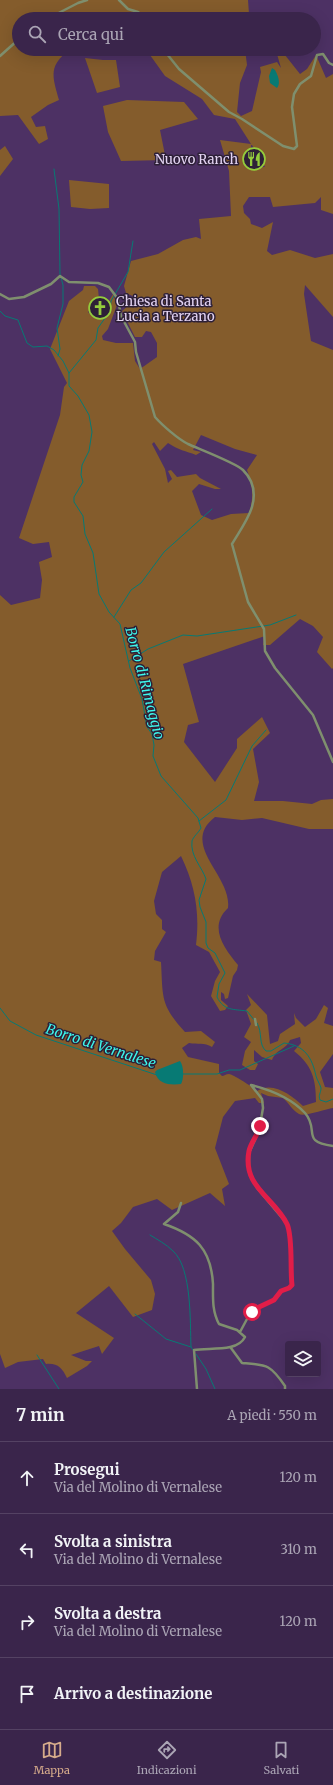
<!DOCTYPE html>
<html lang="it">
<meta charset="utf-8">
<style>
:root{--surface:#3a254b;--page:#453155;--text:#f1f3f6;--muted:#aba5b5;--line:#544263;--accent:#d6ab8b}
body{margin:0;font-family:Merriweather,serif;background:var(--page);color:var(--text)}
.controls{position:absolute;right:12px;bottom:12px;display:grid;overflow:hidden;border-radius:4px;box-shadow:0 4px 16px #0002}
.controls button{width:36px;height:36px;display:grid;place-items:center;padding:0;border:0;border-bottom:1px solid var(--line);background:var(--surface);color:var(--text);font:20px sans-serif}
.stop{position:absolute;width:12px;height:12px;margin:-9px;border:3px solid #e11d48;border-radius:50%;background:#fff}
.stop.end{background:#e11d48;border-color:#fff;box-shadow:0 1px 4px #0008}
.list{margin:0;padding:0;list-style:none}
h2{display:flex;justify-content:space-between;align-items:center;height:52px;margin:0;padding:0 16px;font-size:17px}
h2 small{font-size:13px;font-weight:400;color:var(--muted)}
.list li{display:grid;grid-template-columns:26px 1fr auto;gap:12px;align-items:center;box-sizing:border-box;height:72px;padding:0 16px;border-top:1px solid var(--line)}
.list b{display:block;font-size:15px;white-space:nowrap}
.list p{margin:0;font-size:13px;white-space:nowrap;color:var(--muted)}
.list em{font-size:13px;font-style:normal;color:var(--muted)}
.icon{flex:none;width:22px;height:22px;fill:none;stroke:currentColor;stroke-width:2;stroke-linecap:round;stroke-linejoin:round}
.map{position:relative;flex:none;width:333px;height:1389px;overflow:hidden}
.search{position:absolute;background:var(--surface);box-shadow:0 4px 16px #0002;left:12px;right:12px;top:12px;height:44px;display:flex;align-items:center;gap:10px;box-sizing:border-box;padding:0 14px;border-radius:22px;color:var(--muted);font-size:15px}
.sheet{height:340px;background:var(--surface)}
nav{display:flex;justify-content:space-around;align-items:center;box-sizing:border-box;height:56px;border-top:1px solid var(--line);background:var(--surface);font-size:11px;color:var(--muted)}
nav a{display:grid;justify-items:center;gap:2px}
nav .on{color:var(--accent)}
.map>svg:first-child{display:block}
.green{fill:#845c2c;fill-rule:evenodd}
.water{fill:#077a74}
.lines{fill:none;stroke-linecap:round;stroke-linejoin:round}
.stream{stroke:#077a74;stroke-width:1}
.street{stroke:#7f8f6e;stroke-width:2.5}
.route{stroke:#e11d48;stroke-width:5}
.labels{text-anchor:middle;stroke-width:3;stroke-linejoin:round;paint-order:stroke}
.poi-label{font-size:13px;fill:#e3d3f2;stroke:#2d2037;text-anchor:end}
.water-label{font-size:14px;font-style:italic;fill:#3ef6eb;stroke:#2d2037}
</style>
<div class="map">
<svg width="333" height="1389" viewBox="0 0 333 1389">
<rect width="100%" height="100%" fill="#4d3164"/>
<path class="green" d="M0,0H248L249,14L247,19H134L129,16L119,19H19V49H71C48,65 52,76 59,100L48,105L31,117L36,127L45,126L48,139L39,144L18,115L0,116Z
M150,49H245L247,65L240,83L237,112L241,116L252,111L261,72L260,67L277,62L281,68L277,54L281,50L300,74L307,69L316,55L326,78L333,74V214L321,210V197L315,203L273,207L270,197H249L243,206L244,213L250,219L251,224L262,228L273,222L267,251L272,255L290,250L315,258L333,254V317L305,285L304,294L311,341L333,350V668L332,669L317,652L323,637L313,626L300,619L270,645H263L265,636L183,664L199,722L188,725L184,742L215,782L237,748V739L262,717L270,733L253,749L259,782L254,801H283L312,804L321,800L333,799V829H309L262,818L242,820L215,817C179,845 232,875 228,908C208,927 224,948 238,965L237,970L233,976L228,998L225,999L224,994L221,992V1000L228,1006L225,1010L220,1011L211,996L215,981L220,972L209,952L196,945C200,912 195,885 181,856L162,872L154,901L156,914L162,920V929L166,932L155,951L154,960L161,962C163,997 160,1005 185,1032L201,1031L215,1042L212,1047C204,1042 198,1045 189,1043L182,1048L188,1057L219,1064V1073L222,1076C224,1076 226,1074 229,1074C233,1074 254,1088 257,1091C273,1081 291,1095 303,1106L316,1102C316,1079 312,1065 294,1051L301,1043L300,1037L290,1040C285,1051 277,1048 272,1060L262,1057L254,1050V1061L258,1064L255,1070H250L242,1065L245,1051L251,1042L244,1037L251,1024L246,1010L251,1005L247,994L267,1015L270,1044L278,1041L280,1034L295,1024L294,1013L296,1018L305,1027L316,1019L324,1005L328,1008L324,1023L333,1026V1054L320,1072L325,1087L333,1088V1108C325,1109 304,1117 299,1114C293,1111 288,1102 283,1098L268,1096L261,1093L264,1103H259L255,1098L235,1101L223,1117L215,1148L229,1184L222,1189L225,1206L210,1193L172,1210L157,1199L133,1207L121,1223L112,1231L125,1249L151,1280L155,1294L152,1310L133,1317L109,1286L76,1313L114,1338L102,1354L99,1346L71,1355L86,1361H92L87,1366L67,1378C62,1368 58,1363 46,1364L43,1359L18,1362L5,1368L0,1354V595L11,605L40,598L42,580L39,562L52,557L49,542L33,544L19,538L60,415L64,387L67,383L50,349L69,301L83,290L84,286H95L98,289L99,299L88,312L94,318L98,314L99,316L108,306L110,299L113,294L117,305L108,329L102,336L103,340L116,343H133L135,361L140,369L157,357V343L151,332L146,331L142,337H135L122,311L137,298L126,293L124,286L131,261L158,254L183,240L196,237L201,239L199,219L231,216L229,171L220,140L251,144L235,119L214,115L202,99L165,76L150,55ZM251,145H252L265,167L250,168ZM201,435L235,449L257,455L247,470C253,485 254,498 249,513L231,514L212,520L201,515L192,491L199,484L215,489H221L200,478L196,474L177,477L171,470L168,471L172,479L168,483L165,469L152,444L154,442L160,451L168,443C178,450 186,451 196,455L201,452L193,450Z
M85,58L103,60H116L120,87L97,93Z
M127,100L184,102L198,119L160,130L166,160L121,161L108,132L103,106Z
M5,146L13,159L0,176V150Z
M69,180L109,184V208L90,209L71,207Z"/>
<path class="water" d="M272,68L275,70C278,75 281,83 277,88L270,83L269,76Z
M180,1061C184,1066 184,1079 181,1084C171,1085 158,1085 155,1072L157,1070Z"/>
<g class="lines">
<path class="stream" d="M54,169L59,209L60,274L63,285V304L57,328L60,349L58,356
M0,311L5,316L18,320L27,343L33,347L47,346L54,350L63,361L69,373V386L78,396L89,415L92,432L89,451L82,465L81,475L83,482L74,497V502L83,516L85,534L93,553L99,594L109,612L120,624L130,668L142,699L147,727L152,734L154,745L153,756L161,776L198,818L201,828C199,832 193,837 192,841C190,856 202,867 206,879L199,900L200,907L206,922V943L208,948L215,953L225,973L219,984L217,997C224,1011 233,1009 247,1011L255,1021
M69,373L96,340L98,328L110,311L111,301L128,272L133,241
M114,617L131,590L141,583L164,552L212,509
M129,661L148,649L183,635L197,636L270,625L296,615
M199,821L226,800L252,746L266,730
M0,1008L10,1021L36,1035L157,1075
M257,1023C263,1033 258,1044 266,1051H271L284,1043C304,1045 312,1057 316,1076C317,1080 320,1084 321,1088C321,1093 318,1095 320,1100L326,1102L333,1099
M182,1074H217L229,1070H240L294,1046
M150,1235C158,1240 166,1244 173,1251C192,1268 190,1322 191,1347L193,1350
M135,1314L166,1339L191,1347
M196,1354L206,1369L215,1389
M37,1355L59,1389"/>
<path class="street" d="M119,0L128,9L138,12L147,19
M47,19L78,3L87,0
M163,49L179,69L229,112L242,119L283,146L294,149L297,146L292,107L294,94L300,84L311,76L317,55L323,54L329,63L333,65
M0,56L19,39
M0,294L9,299L24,297L51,284L60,276L69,282L98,283L109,287L118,299L121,316L135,342L136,352L155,417C162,425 178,439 188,444C199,449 236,463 243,470C253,480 256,493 252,507C248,520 239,532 232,544L248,602L264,629L265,651L275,668L313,715L333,762
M255,1019L256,1025
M251,1085C271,1090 291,1098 305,1113C320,1130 300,1142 333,1146
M181,1203L178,1212L164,1224C196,1235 211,1249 213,1284C213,1298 212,1311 219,1324L237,1330L245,1337C237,1353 208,1347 194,1350L197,1389
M240,1332L247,1319L257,1308L274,1300L281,1291L289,1288L292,1285L290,1243L288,1225L257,1188L249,1172V1153L259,1131L263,1108L262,1099L251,1085
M231,1348L242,1363C267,1365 270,1364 285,1386V1389"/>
</g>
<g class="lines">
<path class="route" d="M252,1312L257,1308L274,1300L281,1291L289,1288L292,1285C290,1270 293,1237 287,1224C274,1197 242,1187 249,1151C251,1142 258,1135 260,1126"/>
</g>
<defs>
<g id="restaurant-ring" transform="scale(1.15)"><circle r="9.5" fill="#2d2037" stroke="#94cc3c" stroke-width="1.5"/><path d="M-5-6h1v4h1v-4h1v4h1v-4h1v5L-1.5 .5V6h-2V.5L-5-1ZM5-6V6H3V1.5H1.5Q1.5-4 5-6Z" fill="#94cc3c"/></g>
<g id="church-ring" transform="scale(1.15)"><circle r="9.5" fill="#2d2037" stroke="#94cc3c" stroke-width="1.5"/><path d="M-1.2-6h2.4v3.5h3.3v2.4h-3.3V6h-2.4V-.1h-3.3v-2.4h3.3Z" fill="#94cc3c"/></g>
</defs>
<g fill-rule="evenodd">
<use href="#restaurant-ring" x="254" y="159"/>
<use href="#church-ring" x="100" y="308"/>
</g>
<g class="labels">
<g class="poi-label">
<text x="238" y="164">Nuovo Ranch</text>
<text x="116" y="306" text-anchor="start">Chiesa di Santa<tspan x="116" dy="15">Lucia a Terzano</tspan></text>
</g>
<g class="water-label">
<text transform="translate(145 683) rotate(75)" y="5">Borro di Rimaggio</text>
<text transform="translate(101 1046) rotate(18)" y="5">Borro di Vernalese</text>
</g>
</g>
</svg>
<div class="controls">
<button><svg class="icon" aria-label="layers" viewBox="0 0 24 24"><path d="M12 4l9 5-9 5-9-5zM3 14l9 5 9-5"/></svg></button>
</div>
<div class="stop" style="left:252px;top:1312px"></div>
<div class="stop end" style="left:260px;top:1126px"></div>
<div class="search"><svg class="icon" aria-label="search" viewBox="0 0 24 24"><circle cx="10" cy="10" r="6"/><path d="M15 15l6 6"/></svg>Cerca qui</div>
</div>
<section class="sheet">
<h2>7 min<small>A piedi · 550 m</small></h2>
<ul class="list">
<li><svg class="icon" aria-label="ahead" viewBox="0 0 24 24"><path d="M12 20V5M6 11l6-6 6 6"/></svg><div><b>Prosegui</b><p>Via del Molino di Vernalese</p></div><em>120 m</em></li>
<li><svg class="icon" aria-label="left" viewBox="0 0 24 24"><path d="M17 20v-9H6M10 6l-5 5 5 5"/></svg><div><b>Svolta a sinistra</b><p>Via del Molino di Vernalese</p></div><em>310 m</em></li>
<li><svg class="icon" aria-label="right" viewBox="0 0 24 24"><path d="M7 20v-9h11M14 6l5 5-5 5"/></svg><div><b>Svolta a destra</b><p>Via del Molino di Vernalese</p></div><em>120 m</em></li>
<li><svg class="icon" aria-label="arrive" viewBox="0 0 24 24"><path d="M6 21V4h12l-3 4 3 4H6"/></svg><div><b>Arrivo a destinazione</b></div></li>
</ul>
</section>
<nav>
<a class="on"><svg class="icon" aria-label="map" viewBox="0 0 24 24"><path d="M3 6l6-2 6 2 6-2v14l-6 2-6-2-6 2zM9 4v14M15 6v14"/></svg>Mappa</a>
<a><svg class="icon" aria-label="directions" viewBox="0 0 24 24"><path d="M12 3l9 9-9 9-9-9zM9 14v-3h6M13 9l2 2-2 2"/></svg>Indicazioni</a>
<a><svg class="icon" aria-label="saved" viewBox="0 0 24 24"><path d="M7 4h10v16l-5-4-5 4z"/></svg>Salvati</a>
</nav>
